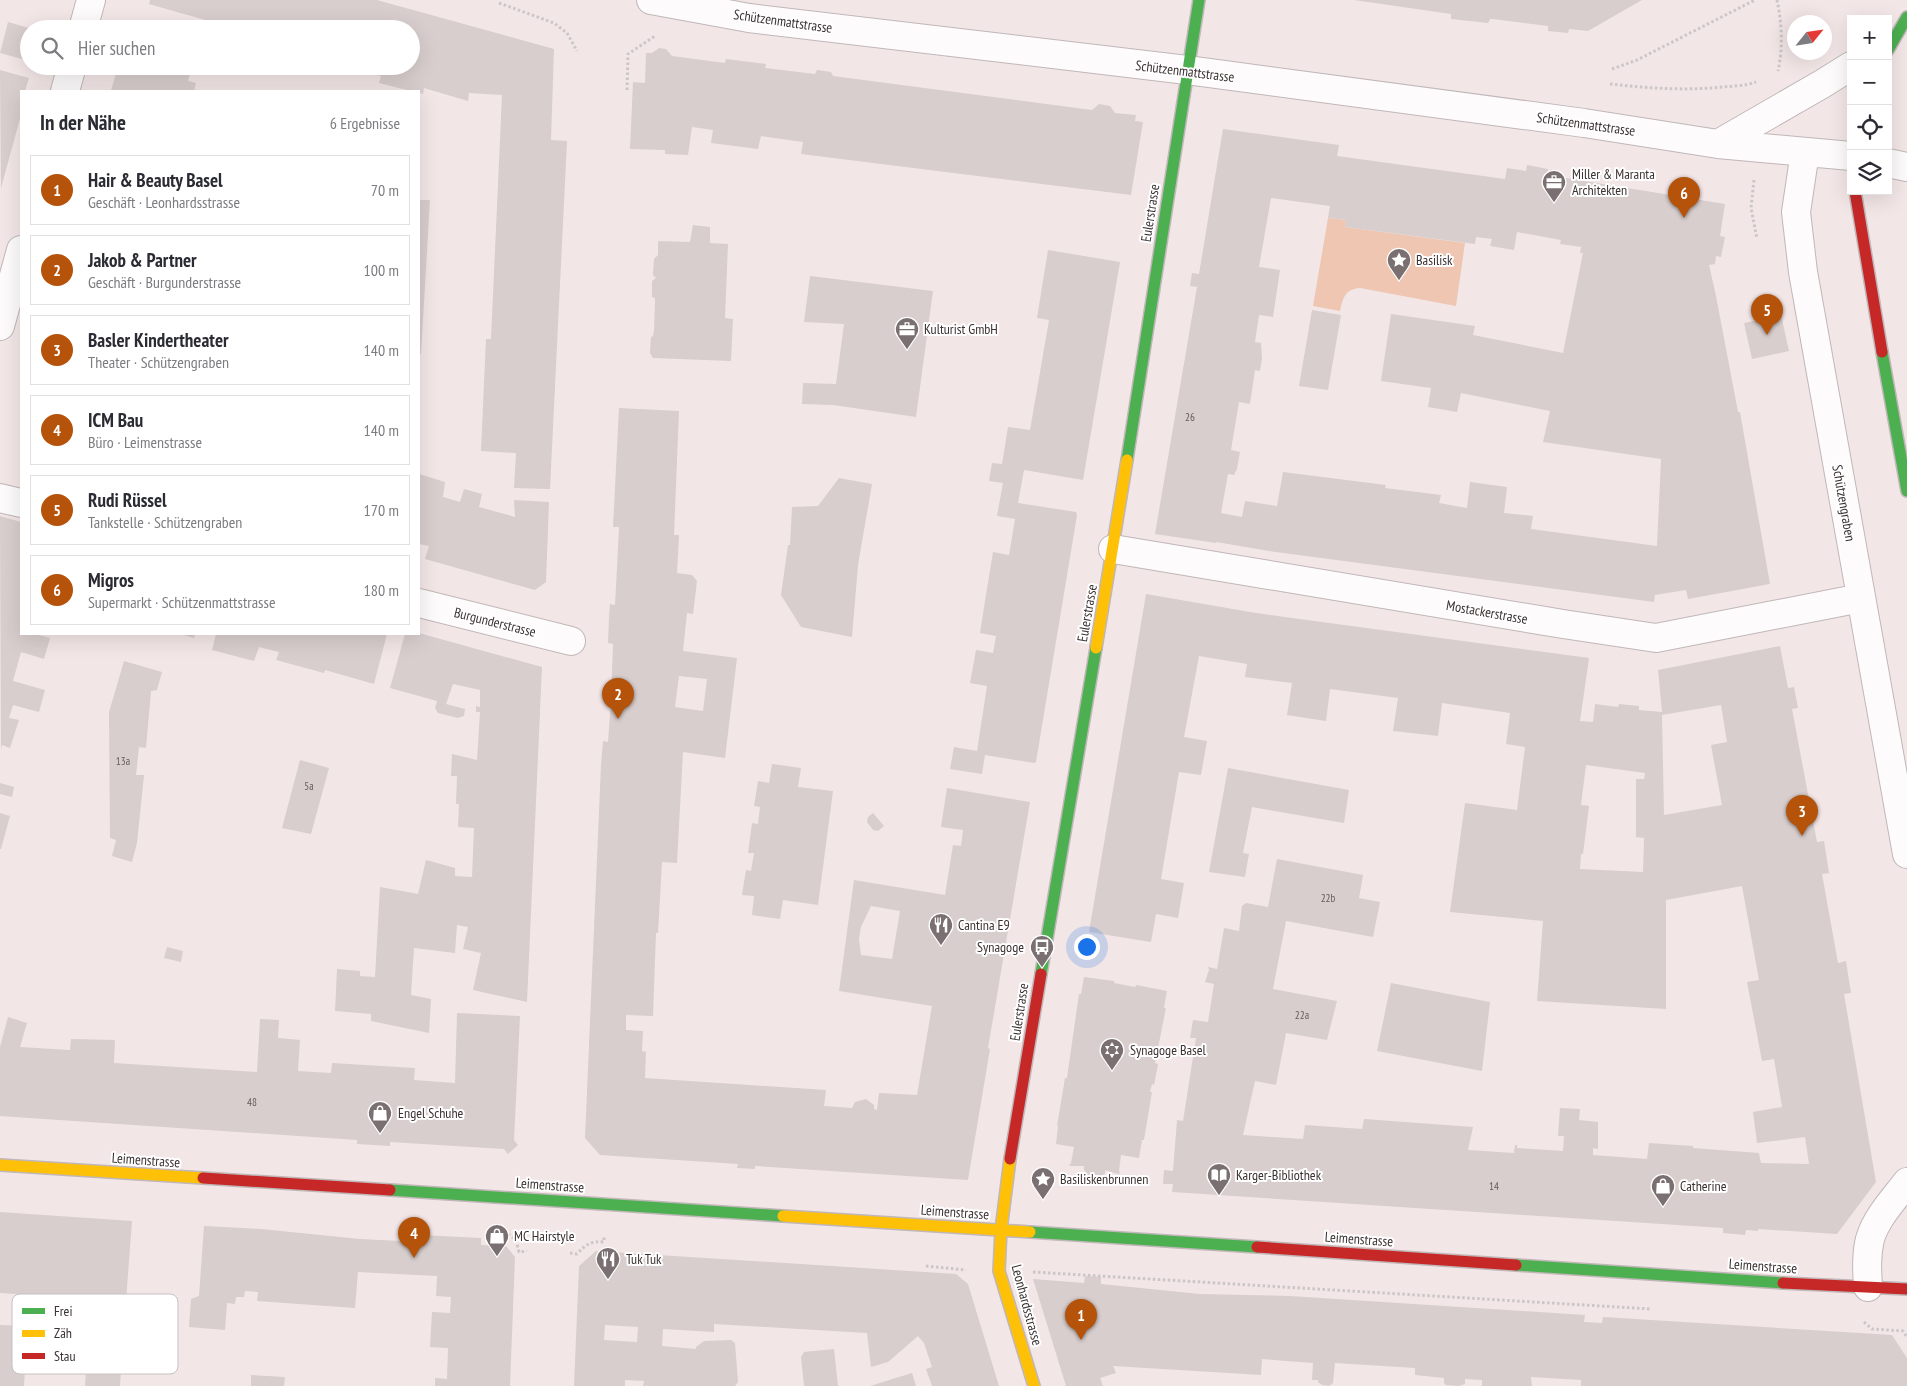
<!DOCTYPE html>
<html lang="de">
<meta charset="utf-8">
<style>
:root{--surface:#fff;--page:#f7f7f7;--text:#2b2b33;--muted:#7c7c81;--line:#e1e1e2;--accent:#b45309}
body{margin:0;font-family:"PT Sans Narrow",sans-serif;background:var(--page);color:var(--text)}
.controls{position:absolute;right:15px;top:15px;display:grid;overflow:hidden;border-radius:0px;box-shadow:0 5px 20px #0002}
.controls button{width:45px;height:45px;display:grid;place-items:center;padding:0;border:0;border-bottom:1px solid var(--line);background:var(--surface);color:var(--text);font:25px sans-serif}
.compass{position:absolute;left:1787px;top:15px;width:45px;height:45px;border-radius:50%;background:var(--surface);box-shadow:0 5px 20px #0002;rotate:60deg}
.you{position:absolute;left:1086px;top:946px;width:18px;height:18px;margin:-12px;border:4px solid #fff;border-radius:50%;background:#1a73e8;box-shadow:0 0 0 8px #1a73e833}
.badge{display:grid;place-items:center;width:32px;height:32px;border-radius:50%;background:var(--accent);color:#fff;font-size:16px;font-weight:700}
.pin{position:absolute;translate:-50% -41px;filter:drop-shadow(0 1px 2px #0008)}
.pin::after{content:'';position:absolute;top:26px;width:18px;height:15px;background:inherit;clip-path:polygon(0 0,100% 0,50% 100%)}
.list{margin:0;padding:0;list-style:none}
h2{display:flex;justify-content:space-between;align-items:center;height:65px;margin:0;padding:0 20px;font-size:21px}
h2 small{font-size:16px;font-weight:400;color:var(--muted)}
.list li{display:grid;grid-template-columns:32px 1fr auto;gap:15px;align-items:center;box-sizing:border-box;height:70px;margin:0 10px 10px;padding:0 10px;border:1px solid var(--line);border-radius:0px}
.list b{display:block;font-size:19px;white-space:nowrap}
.list p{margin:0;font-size:16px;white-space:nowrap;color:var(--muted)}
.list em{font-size:16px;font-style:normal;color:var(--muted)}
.icon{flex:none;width:28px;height:28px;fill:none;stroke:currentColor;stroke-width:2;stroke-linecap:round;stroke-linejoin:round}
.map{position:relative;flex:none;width:1907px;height:1386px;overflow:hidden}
.search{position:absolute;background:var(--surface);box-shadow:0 5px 20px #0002;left:20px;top:20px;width:400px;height:55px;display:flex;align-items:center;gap:12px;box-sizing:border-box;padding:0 18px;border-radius:28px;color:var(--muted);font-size:19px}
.panel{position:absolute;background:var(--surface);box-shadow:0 5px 20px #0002;left:20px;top:90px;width:400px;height:545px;border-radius:0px}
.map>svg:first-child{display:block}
.green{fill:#eec6b1}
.building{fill:#d8cecd;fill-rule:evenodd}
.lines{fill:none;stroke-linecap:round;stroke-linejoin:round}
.street-casing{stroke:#c0b7b8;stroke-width:30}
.fast-casing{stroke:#c0b7b8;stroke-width:14}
.slow-casing{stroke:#c0b7b8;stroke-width:14}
.jam-casing{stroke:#c0b7b8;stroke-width:14}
.path{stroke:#cbc7c7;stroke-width:3;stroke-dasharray:2.5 2.5;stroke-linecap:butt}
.street{stroke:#fdfbfb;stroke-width:28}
.fast{stroke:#4caf50;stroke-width:11}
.slow{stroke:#ffc107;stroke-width:11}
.jam{stroke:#c62828;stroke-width:11}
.labels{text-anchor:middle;stroke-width:4;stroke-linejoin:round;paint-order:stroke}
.number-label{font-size:11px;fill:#645b5b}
.street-label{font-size:14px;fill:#3a3132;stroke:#fff}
.poi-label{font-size:14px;fill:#3a3132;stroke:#fff;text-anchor:start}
.key{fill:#fff;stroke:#c4c1c2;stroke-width:1}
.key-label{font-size:14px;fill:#3a3132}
</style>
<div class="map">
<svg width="1907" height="1386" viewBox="0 0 1907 1386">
<rect width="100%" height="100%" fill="#f3e6e7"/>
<path class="green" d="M1328,218L1346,220L1345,227L1465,243L1456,306L1360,288C1345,289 1343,298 1340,311L1313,306Z"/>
<path class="building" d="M150,0H377L554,49L551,140L567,141L550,489L514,488L516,453L481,451L486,339H491L502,95L469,93L468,101L424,88L423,94L419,93V91H411L379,83L381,76L347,67L411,66V29H203L205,20L149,4Z
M1354,0H1642L1588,31L1569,29L1568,33L1548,31V26L1493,19H1490L1488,23L1451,19V14Z
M8,22L29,28V61L0,53Z
M659,48L666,49L672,56L725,63L726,59L766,64L765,68L815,74L817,70L831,72L833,76L1092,110L1099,104L1110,106L1115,113L1136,115L1135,121L1143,122L1131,195L801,154L803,142L761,136L758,149L711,143L713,130L692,127L688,155L665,154V150L630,149L633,82L645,83L646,53H652Z
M118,66H190L192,67L188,81L196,83L194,91H111Z
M317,66H342L341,73L317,67Z
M0,70L29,78L25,91H21V115L1,188Z
M1223,129L1339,145L1337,156L1505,179L1507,168L1526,171L1527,165L1548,169V175L1725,204L1720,236L1725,237L1721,257L1716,256L1715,264L1709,265L1716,296L1738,412H1740L1770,584L1688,599L1686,590L1655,595L1654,602L1269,551L1216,542V543L1155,534L1197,287L1190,286L1192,273L1199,274ZM1271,198L1330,206L1328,218L1346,220L1345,227L1475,244L1476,237L1492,239L1490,246L1514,250L1517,232L1561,240L1560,244L1581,247L1580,253H1583L1563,353L1473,335L1475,326L1391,314L1381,381L1431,388L1428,407L1457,412L1461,393L1550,411L1543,442L1661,459L1657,546L1531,529L1533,516L1504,513L1507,487L1470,482L1467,508L1439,503L1441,495L1385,488L1386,485L1283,472L1277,506L1245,501L1242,517L1221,513L1228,474L1234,475L1237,469L1240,452L1231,450L1239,402L1250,404L1255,370L1260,371L1262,359L1261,343L1255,342L1259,315L1273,317L1280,270L1259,267Z
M419,200H430L421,354H419Z
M693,225L710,227V243L728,244L725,318L733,319L731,361L653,358L650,353L651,337L653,336L654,331L655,301V298L652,297V281L656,278L653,275L654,259L658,255V241L690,242Z
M1048,250L1120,262L1083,480L1024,470L1018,503L1076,512L1077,515L1036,762L1034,763L985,755L982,774L950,769L954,747L977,751L987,686L970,683L976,650L993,653L996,636L980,633L985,601L993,552L1009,555L1015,519L997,516L1003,483L989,481L992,463L1002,464L1008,427L1030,430L1049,320L1037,318Z
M810,276L933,291L916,417L833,405L802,404L803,383L836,384L844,324L804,322Z
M1312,310L1341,315L1328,390L1299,386Z
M1781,315L1789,351L1752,359L1744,323Z
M619,408L679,411L674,535H679L677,573L692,575L697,581L693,614L687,613L683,651L737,658L725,758L683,752L677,863L662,862L658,933H656L653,1016L626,1015V1030L643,1031L642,1051L646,1052L645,1078L826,1090L824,1106L852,1108L855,1102L866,1099L874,1105V1109L877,1110L879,1093L917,1095L932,1006L839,991L854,880L945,895L953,845L961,846L963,830L941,827L947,788L1030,802L988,1048L990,1049L968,1180L755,1166V1169L737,1168L738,1164L600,1155L585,1138L601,765L603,741L608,742L611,700L613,644L608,643L609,617L610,604L615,605L617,567L619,527H613ZM679,676L707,679L703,711L675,707ZM871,906L900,911L892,959L861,955L859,939L861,927Z
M419,474L445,482L443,497L460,502L464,489L482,494L479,507L515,517L514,500L549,502L546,582L535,590L425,559L429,546L419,544Z
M839,478L872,484L858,565L852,637L801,627L781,595L788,545H790L792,507L818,506Z
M0,516L21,522V634H35L50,638L44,659L21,652L13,681L45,690L39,712L13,705L9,718L19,720L10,748L2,745L1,749Z
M1146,594L1256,613L1589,658L1580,721L1593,722L1595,704L1618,707L1619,704L1639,706V710L1662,712L1658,670L1780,646L1788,688L1794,687L1798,708L1792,709L1817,842L1824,841L1829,873L1822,874L1838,963L1846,961L1851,993L1844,994L1876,1182L1837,1234L1758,1229V1231L1746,1230L1745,1235L1723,1233V1228L1172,1192L1173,1184H1163L1164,1170L1173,1171L1177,1120L1183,1121L1196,1038H1190L1193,1020L1208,1022L1214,984L1205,982L1209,970L1208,967L1217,969L1224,928L1239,931L1242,906L1246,903L1268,907L1277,859L1363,875L1359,898L1380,902L1373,937L1286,921L1273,989L1337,1001L1327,1040L1286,1033L1276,1085L1255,1081L1243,1135L1303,1139L1305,1125L1362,1129L1364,1119L1473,1127L1468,1150L1514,1153L1515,1145H1517V1148L1563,1151L1564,1136H1558L1560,1108L1580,1109L1579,1120L1598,1122V1149L1593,1148V1155L1647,1159L1649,1143L1693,1146V1148L1759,1153L1761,1163L1809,1164L1805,1137L1757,1143L1753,1112L1782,1107L1774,1059L1762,1061L1747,982L1759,980L1742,886L1666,900V1009L1537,1001L1543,921L1450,912L1465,803L1517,810L1525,747L1506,744L1510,713L1442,703L1438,736L1393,731L1398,698L1330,689L1326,721L1287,715L1292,683L1245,677L1247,664L1199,656L1184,737L1207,741L1201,775L1179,772L1161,879L1184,883L1178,918L1156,914L1151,942L1089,932ZM1721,705L1727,742L1711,745L1722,805L1664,815L1662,715ZM1586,765L1645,773L1644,779H1636V837L1644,838L1643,872L1580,869L1581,854H1583L1589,806L1581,805Z
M419,633L542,667L527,1002L473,990L481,953L463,949L468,927L457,925L455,953L414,948L411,995L431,999L429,1033L371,1021V1014L335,1011L337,969L360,971V976L375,977L380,887L418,894L426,860L455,868V876L472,877L474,828L458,827L459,804H456L457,776H451L452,754L477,760L480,712H476V706L480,707V690L453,684L446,704L465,709L464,716L458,718L438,713L435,708L437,701L390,688L405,634Z
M181,634H195L194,638Z
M216,634H387L374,684L325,670L324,673L276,660L279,652L259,647L254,661L212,650Z
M124,661L162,672L157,690L151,691L146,748L139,747L136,775H144L137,843L132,862L112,856L116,840L110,838L109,712Z
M300,760L329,768L311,834L282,828Z
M772,764L801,768L798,787L833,791L818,905L783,900L780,919L752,915L754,896L742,895L746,870L751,871L754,853H748L752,823L758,824L760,807L754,806L758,781L769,783Z
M1228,768L1349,790L1344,823L1252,807L1243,853L1249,854L1245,877L1209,872Z
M0,783L14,787L12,797L0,794Z
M0,813L10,816L1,849H0Z
M873,813L884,826L878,831L873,830L867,822L868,817Z
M167,947L183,951L181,962L164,958Z
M1084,977L1114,981V983L1135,987L1136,985L1167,991L1164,1008H1166L1155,1063L1158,1064L1154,1085L1152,1084L1150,1092H1152L1144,1140H1142L1139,1158L1121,1155L1119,1171L1120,1173L1118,1174L1105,1170V1174L1097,1179L1089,1178L1084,1170V1166H1071L1069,1165L1071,1163L1074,1147L1056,1144L1058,1126H1057L1065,1078H1067L1079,994H1081Z
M1391,983L1490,1002L1482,1071L1377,1051Z
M457,1013L520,1016L514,1140L518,1145L508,1154L504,1149L390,1142V1146L357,1144V1140L0,1116V1047L8,1017L27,1023L20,1047L70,1050L71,1039L115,1040L114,1063L257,1072L260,1019L279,1020L278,1038L300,1040L298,1071L331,1073L332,1063L415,1068L414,1080L455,1083Z
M0,1212L132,1221L126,1301L0,1293Z
M204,1226L261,1229L360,1239L421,1242V1235L481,1238V1245L506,1246L515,1257L510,1386H435V1378L447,1379L448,1348L430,1347L432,1312L450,1313L451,1297L436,1296L437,1276L358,1272L355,1308L257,1301L258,1292L245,1291L244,1297H236L235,1304L227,1303L225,1330L189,1327L191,1299L199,1296Z
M596,1251L956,1274L968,1284L999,1386H932L926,1369L932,1367L924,1343L918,1336L888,1362L871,1367L867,1333L714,1324V1332L663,1329L662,1346L696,1349V1347L704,1341L731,1340L735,1343L738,1382L735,1386H643L644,1381L625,1380V1386H574L579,1266ZM605,1325L638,1327L637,1342L604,1340Z
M1085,1276L1101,1277V1284L1200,1294L1290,1296L1585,1315L1584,1322L1602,1323L1603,1317L1892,1335L1907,1358V1386H1581V1380L1531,1377L1532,1386H1482V1380L1465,1379V1384L1459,1386L1446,1385L1444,1383V1378L1415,1375V1368L1335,1363L1333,1383L1329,1386L1322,1385L1318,1382V1380H1312L1313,1363L1262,1359L1261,1375L1113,1366L1116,1373L1100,1378L1103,1386H1066L1033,1279L1084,1283Z
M0,1325L27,1326L24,1386H0Z
M114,1337L123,1338L120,1386H85L88,1340L114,1342Z
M834,1349L838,1386H804L801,1357L804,1352Z
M912,1373L916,1386H870Z
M251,1375L285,1377L284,1386H251Z"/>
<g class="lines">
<g class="street-casing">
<path id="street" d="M651,0L749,18L1187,70L1584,123L1718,144L1851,156
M83,29L91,0
M65,91L72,66
M1718,144L1822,84L1851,66
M1805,152L1796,212L1803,272L1907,854
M1888,163L1907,167
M0,326L21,250
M0,498L21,503
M1113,549L1563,624L1656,638L1861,598
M419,603L571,641
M1868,1287C1867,1271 1866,1255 1870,1239C1876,1218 1894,1199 1907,1182"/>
</g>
<g class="fast-casing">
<path id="fast" d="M1888,50L1907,17
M1882,352L1907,491
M1127,460L1199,0
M1041,974L1096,648
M390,1190L783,1216
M1030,1232L1257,1247
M1516,1265L1783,1283"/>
</g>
<g class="slow-casing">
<path id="slow" d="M1096,648L1127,460
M1010,1159L1001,1230L999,1271L1034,1386
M0,1165L203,1178
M783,1216L1030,1232"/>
</g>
<g class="jam-casing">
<path id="jam" d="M1855,191L1882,352
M1010,1159L1041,974
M203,1178L390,1190
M1257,1247L1516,1265
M1783,1283L1907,1289"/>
</g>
<path class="path" d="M1777,0C1782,23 1783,49 1778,71
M499,3L554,23L567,33L577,51
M1612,69L1637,60L1755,0
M1610,84C1647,88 1684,91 1722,87C1733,86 1745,86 1756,82
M627,90L628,54L655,36
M1754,180L1751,208L1757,239
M504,1231L516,1240L519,1252L527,1251
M570,1253L577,1254C586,1244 591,1241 604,1242V1237
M926,1266L966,1270
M1033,1272L1651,1309
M1864,1322L1872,1329L1903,1331L1907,1337"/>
<use href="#street" class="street"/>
<use href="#fast" class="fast"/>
<use href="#slow" class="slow"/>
<use href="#jam" class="jam"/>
</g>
<defs>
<g id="office-pin" transform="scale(1.25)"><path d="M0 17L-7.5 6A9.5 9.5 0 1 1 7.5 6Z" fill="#7b7071" stroke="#fff"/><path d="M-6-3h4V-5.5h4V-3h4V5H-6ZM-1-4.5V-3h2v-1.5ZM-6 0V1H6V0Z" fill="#fff"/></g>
<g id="sight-pin" transform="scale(1.25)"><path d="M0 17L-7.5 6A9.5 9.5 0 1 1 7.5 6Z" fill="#7b7071" stroke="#fff"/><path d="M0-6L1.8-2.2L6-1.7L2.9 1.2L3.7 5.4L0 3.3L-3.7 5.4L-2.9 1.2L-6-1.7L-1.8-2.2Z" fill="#fff"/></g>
<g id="restaurant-pin" transform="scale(1.25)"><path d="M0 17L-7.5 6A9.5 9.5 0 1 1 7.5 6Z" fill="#7b7071" stroke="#fff"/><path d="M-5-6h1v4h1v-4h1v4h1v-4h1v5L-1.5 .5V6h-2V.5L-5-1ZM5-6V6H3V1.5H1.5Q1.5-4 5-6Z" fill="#fff"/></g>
<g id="bus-pin" transform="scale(1.25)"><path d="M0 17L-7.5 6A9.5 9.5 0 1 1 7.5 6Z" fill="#7b7071" stroke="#fff"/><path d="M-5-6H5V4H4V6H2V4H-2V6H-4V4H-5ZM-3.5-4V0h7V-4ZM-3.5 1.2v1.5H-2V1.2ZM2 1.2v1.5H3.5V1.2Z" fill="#fff"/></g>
<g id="synagogue-pin" transform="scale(1.25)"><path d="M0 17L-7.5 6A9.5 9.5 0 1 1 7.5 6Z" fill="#7b7071" stroke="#fff"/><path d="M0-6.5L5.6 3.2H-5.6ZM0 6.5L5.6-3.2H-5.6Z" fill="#fff"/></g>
<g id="shop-pin" transform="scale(1.25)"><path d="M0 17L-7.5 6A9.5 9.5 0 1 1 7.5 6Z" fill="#7b7071" stroke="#fff"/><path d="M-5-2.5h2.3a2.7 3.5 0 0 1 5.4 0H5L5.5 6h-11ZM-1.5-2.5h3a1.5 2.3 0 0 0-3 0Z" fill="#fff"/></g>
<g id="library-pin" transform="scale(1.25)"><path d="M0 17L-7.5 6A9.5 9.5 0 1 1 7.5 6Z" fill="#7b7071" stroke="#fff"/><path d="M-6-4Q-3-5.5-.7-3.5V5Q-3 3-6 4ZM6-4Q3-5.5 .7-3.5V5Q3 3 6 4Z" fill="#fff"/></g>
</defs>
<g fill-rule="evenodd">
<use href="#office-pin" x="1554" y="182"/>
<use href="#sight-pin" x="1399" y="260"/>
<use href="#office-pin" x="907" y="329"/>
<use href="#restaurant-pin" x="941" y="925"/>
<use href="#bus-pin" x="1042" y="947"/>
<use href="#synagogue-pin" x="1112" y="1050"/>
<use href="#shop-pin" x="380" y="1113"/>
<use href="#library-pin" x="1219" y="1175"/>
<use href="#sight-pin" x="1043" y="1179"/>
<use href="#shop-pin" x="1663" y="1186"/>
<use href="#shop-pin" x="497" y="1236"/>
<use href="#restaurant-pin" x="608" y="1259"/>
</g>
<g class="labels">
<g class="number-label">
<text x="1190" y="421">26</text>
<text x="123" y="765">13a</text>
<text x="309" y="790">5a</text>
<text x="1328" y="902">22b</text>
<text x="1302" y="1019">22a</text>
<text x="252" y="1106">48</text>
<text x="1494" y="1190">14</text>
</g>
<g class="street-label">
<text transform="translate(783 21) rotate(8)" y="5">Schützenmattstrasse</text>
<text transform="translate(1185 71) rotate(7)" y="5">Schützenmattstrasse</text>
<text transform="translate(1586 124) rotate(8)" y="5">Schützenmattstrasse</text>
<text transform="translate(1150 213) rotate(-81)" y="5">Eulerstrasse</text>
<text transform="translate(1844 503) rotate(80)" y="5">Schützengraben</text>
<text transform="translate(1487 612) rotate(10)" y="5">Mostackerstrasse</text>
<text transform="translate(1087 613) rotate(-80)" y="5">Eulerstrasse</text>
<text transform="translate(495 622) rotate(14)" y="5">Burgunderstrasse</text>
<text transform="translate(1019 1012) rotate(-81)" y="5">Eulerstrasse</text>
<text transform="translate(146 1160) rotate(4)" y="5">Leimenstrasse</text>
<text transform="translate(550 1185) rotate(4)" y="5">Leimenstrasse</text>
<text transform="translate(955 1212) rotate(4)" y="5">Leimenstrasse</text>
<text transform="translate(1359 1239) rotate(4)" y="5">Leimenstrasse</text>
<text transform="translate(1763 1266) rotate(4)" y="5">Leimenstrasse</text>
<text transform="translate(1027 1305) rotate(75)" y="5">Leonhardsstrasse</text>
</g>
<g class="poi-label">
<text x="1572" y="179">Miller &amp; Maranta<tspan x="1572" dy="16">Architekten</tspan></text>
<text x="1416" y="265">Basilisk</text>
<text x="924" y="334">Kulturist GmbH</text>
<text x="958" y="930">Cantina E9</text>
<text x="1024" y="952" text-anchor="end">Synagoge</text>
<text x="1130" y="1055">Synagoge Basel</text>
<text x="398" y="1118">Engel Schuhe</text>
<text x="1236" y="1180">Karger-Bibliothek</text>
<text x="1060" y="1184">Basiliskenbrunnen</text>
<text x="1680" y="1191">Catherine</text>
<text x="514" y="1241">MC Hairstyle</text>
<text x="626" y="1264">Tuk Tuk</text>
</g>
</g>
<rect x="12" y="1294" width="166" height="80" rx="8" class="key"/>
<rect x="22" y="1308" width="23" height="6" fill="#4caf50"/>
<rect x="22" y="1330" width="23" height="7" fill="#ffc107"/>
<rect x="22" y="1353" width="23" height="6" fill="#c62828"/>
<g class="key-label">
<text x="54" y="1316">Frei</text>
<text x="54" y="1338">Zäh</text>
<text x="54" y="1361">Stau</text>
</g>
</svg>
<div class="controls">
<button>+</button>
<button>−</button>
<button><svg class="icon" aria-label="locate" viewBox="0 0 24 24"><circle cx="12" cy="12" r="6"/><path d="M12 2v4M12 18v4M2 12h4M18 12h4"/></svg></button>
<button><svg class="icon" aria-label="layers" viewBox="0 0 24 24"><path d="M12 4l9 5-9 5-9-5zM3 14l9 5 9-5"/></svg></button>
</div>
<svg class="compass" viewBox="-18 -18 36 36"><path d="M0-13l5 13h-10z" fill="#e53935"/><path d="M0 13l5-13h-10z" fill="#7c7c81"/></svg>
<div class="you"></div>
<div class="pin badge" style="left:1081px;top:1340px">1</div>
<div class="pin badge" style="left:618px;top:719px">2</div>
<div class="pin badge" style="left:1802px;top:836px">3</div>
<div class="pin badge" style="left:414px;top:1258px">4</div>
<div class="pin badge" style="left:1767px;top:335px">5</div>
<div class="pin badge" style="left:1684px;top:218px">6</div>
<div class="search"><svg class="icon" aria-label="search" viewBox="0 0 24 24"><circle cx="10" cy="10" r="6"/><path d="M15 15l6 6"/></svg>Hier suchen</div>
<section class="panel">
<h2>In der Nähe<small>6 Ergebnisse</small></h2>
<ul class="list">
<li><span class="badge">1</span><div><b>Hair &amp; Beauty Basel</b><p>Geschäft · Leonhardsstrasse</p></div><em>70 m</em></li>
<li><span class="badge">2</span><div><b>Jakob &amp; Partner</b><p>Geschäft · Burgunderstrasse</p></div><em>100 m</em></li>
<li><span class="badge">3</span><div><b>Basler Kindertheater</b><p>Theater · Schützengraben</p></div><em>140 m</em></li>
<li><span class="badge">4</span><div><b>ICM Bau</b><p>Büro · Leimenstrasse</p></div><em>140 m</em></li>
<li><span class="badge">5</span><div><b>Rudi Rüssel</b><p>Tankstelle · Schützengraben</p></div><em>170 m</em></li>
<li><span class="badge">6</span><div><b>Migros</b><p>Supermarkt · Schützenmattstrasse</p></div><em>180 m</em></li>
</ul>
</section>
</div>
